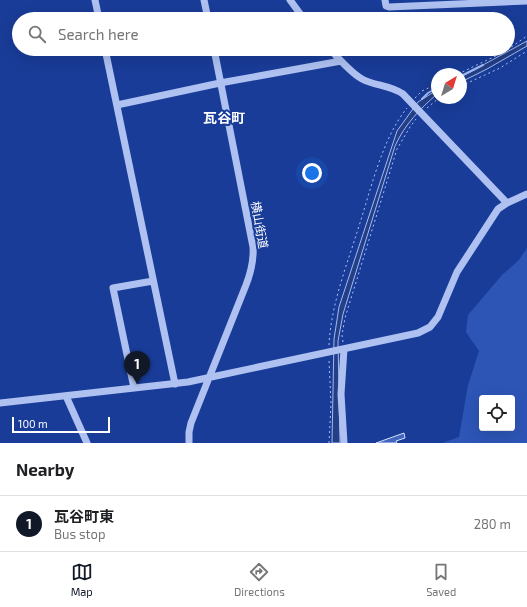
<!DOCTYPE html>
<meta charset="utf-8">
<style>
:root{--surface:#fff;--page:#f2f2f2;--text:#202124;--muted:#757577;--line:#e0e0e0;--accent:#111827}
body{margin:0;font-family:"Exo 2","Noto Sans JP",sans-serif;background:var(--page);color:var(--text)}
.controls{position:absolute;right:12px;bottom:12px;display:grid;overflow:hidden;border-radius:4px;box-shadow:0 4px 16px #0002}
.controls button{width:36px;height:36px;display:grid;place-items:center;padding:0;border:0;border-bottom:1px solid var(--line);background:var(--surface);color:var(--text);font:20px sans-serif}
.compass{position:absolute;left:431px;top:68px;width:36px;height:36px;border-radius:50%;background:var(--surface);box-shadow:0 4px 16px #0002;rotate:38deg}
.scale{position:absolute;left:12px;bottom:10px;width:98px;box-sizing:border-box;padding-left:4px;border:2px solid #fff;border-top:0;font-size:11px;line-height:14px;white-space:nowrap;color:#fff;-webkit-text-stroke:3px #193c98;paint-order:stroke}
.you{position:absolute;left:312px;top:173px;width:14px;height:14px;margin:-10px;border:3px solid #fff;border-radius:50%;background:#1a73e8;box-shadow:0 0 0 6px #1a73e833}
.badge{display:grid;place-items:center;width:26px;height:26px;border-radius:50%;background:var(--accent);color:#fff;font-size:13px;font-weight:700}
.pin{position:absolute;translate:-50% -33px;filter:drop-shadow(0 1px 2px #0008)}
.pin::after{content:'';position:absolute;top:21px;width:14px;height:12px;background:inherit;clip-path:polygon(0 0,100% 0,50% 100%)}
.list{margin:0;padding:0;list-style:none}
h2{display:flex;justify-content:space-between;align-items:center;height:52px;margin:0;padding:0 16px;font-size:17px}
h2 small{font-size:13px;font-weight:400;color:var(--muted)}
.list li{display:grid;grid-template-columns:26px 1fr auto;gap:12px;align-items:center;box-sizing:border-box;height:56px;padding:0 16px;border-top:1px solid var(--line)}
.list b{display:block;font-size:15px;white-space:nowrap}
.list p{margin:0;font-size:13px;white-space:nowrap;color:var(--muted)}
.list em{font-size:13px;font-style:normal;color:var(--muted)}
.icon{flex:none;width:22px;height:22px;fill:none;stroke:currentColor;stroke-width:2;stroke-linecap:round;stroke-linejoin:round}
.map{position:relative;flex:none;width:527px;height:443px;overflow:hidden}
.search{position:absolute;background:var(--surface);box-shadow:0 4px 16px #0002;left:12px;right:12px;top:12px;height:44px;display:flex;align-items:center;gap:10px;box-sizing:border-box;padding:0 14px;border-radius:22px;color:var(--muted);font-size:15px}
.sheet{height:108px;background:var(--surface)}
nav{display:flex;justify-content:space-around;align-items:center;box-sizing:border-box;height:56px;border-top:1px solid var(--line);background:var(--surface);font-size:11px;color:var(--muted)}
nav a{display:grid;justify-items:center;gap:2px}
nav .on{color:var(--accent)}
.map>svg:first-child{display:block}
.green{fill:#2d55b6;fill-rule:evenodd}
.water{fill:#253f85;stroke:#a1baf3}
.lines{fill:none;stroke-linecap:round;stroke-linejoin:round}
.stream{stroke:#a1baf3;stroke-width:2}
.building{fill:#4266bf;stroke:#d5e0fc}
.path{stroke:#aec1f1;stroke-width:1;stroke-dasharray:2 3;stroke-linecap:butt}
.minor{stroke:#aec1f1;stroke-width:7}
.labels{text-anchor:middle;stroke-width:4;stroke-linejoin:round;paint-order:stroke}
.street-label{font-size:12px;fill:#fff;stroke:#193c98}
.quarter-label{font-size:14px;font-weight:bold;fill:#fff;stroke:#193c98}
</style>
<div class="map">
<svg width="527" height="443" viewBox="0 0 527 443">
<rect width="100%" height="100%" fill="#193c98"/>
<path class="green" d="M527,248V443H425H442L459,437L468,385L479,351L466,332L468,315L502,275L519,260ZM482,398H512V428H482Z"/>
<path class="water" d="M527,41V46L487,69L461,82V77Z
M437,90V94C420,109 405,124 395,146L343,314L338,341L340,443H332L334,339L339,307L397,131L418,102Z"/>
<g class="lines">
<path class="stream" d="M461,76L483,65
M422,99L428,93L437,88"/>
</g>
<path class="building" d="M404,433L405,438L396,441L397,443H376Z"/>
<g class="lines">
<path class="path" d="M458,74L504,52L527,36
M461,86L500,68L527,51
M415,98L422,91L437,84
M427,108L439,98
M343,342L342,335L345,318L397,149L410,127L416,119
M329,345C331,304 347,265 359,226C371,189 382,139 407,108
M329,443L331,404L329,360"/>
<path class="minor" d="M95,0L99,19
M204,0L208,19
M290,0L304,19
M385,0L386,6L389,7L527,1
M105,49L175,384
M330,49C338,58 351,73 362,79C375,86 390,85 403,94L507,203
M117,105L220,83L341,61
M134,388L113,288L153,281
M66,396L87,443
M0,403L188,382L418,333L430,327L438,317L457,272L498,209L507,203L527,194
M189,443V432L191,423L246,285C251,272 254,261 253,247L214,49
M344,443L341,394L344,349"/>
</g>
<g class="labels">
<g class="street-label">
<text transform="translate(259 225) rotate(80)" y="4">横山街道</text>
</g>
<g class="quarter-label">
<text x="224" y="123">瓦谷町</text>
</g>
</g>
</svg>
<div class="controls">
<button><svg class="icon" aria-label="locate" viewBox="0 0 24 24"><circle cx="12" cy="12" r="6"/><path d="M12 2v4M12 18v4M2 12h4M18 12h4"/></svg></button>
</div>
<svg class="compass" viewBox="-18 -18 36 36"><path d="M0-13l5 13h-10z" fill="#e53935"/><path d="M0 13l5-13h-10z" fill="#757577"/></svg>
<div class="scale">100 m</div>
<div class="you"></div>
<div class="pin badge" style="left:137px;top:384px">1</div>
<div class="search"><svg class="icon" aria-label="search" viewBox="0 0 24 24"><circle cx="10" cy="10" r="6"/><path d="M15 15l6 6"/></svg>Search here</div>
</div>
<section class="sheet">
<h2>Nearby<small></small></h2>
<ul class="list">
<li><span class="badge">1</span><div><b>瓦谷町東</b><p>Bus stop</p></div><em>280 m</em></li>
</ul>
</section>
<nav>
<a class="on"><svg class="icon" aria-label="map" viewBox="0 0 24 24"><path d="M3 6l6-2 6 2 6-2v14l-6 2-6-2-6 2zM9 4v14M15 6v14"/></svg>Map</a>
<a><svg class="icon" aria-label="directions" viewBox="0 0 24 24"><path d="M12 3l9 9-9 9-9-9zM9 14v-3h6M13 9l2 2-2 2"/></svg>Directions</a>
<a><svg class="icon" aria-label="saved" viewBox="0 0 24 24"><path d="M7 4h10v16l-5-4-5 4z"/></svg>Saved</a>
</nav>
